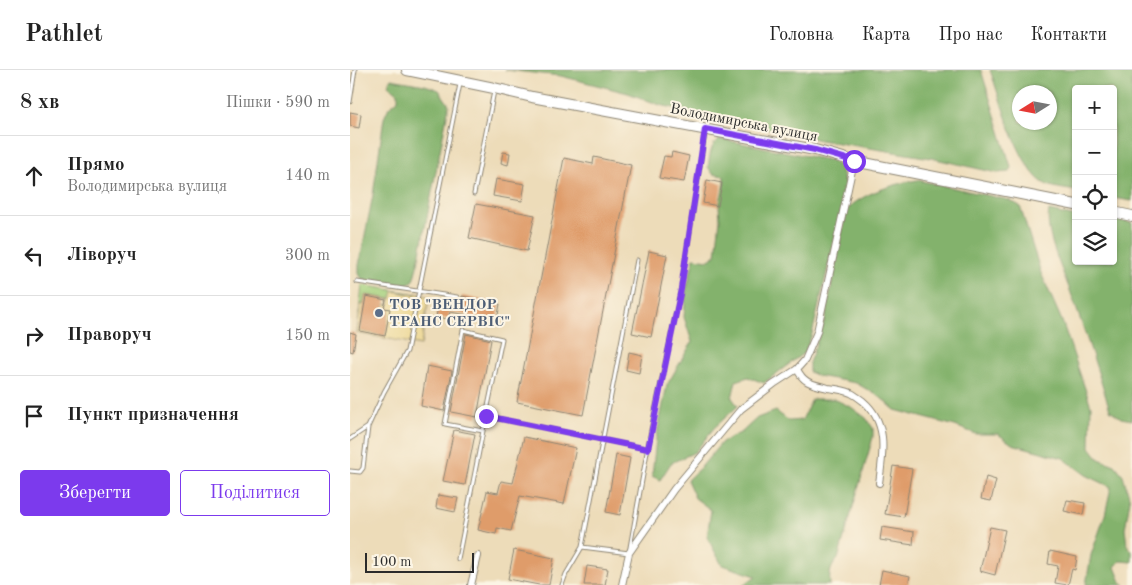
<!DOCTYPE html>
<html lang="uk">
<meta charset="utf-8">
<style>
:root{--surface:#fff;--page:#f2f2f2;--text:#222;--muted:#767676;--line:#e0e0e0;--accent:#7c3aed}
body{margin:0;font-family:"Old Standard TT",serif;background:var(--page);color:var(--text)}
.controls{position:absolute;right:15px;top:15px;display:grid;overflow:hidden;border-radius:5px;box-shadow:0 1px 4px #0004}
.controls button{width:45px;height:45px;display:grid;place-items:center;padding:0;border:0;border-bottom:1px solid var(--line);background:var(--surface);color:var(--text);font:25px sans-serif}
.compass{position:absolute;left:662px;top:15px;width:45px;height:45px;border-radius:50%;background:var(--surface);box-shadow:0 1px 4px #0004;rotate:259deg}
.scale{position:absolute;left:15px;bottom:12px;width:109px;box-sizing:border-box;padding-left:5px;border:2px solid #2b2b2b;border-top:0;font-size:14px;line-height:18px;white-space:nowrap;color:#2b2b2b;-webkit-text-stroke:4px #fcf5e5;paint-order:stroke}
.stop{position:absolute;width:15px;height:15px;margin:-11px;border:4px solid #7c3aed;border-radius:50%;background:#fff}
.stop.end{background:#7c3aed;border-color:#fff;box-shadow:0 1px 5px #0008}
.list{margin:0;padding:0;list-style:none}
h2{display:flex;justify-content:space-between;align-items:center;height:65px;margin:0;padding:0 20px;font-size:21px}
h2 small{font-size:16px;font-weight:400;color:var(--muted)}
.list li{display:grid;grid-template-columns:32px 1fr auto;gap:15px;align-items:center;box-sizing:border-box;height:80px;padding:0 20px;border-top:1px solid var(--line)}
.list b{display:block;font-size:19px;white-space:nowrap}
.list p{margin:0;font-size:16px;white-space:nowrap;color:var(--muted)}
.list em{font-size:16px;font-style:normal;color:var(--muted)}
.actions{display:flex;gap:10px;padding:15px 20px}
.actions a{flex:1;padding:11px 0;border:1px solid var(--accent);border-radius:5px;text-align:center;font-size:18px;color:var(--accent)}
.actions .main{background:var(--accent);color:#fff}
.icon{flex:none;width:28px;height:28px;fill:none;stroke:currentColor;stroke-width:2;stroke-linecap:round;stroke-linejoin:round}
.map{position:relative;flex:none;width:782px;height:515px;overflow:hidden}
header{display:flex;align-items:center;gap:30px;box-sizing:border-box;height:70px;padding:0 25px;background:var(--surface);border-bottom:1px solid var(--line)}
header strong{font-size:24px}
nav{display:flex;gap:28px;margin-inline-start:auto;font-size:18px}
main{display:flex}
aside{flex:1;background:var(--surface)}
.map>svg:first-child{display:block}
.green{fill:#a4d07c;stroke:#687e54}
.forest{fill:#83b26c;stroke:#576e4c;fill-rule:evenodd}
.sand{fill:#eeda9e;stroke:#8c8264;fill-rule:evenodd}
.building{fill:#df9c6b}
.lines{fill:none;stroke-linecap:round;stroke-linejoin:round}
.service-casing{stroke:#8c8472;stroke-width:5}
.minor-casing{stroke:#8c8472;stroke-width:8}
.primary-casing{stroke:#8c8472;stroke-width:12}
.service{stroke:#fff;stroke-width:3}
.minor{stroke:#fff;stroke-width:6}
.primary{stroke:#fff;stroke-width:10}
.route{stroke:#7c3aed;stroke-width:6}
.service-dot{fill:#5c6f8a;stroke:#fcf5e5;stroke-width:2}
.labels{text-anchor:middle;stroke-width:4;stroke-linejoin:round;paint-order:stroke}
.street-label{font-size:15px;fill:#2b2b2b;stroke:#fcf5e5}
.service-label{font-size:15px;font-weight:bold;fill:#4e5e75;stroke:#fcf5e5;text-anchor:start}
</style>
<header>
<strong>Pathlet</strong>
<nav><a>Головна</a><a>Карта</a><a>Про нас</a><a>Контакти</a></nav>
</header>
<main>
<aside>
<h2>8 хв<small>Пішки · 590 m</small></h2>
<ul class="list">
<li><svg class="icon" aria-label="ahead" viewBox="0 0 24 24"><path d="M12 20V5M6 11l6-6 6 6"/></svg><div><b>Прямо</b><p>Володимирська вулиця</p></div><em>140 m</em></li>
<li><svg class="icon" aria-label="left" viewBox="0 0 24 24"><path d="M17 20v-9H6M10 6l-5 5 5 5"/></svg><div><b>Ліворуч</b></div><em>300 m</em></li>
<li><svg class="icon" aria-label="right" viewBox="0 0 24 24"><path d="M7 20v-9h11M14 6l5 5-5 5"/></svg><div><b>Праворуч</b></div><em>150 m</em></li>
<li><svg class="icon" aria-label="arrive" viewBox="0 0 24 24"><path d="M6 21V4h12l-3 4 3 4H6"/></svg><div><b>Пункт призначення</b></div></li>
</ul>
<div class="actions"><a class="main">Зберегти</a><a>Поділитися</a></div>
</aside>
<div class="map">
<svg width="782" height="515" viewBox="0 0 782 515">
<rect width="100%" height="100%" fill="#fcf5e5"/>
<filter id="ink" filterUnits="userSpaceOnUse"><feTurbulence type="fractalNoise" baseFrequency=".02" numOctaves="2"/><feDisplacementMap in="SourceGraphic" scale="10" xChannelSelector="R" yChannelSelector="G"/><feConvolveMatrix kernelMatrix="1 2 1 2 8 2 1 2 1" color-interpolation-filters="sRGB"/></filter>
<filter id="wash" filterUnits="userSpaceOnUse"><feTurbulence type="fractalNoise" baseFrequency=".0096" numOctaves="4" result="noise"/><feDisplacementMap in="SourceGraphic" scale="20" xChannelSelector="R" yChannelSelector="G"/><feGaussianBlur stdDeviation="1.12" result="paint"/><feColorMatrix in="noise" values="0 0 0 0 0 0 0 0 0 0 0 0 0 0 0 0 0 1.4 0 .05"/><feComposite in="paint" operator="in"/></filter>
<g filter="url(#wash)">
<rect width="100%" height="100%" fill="#eddcb9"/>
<path class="green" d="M12,215L66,224L43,221L42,230L16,225L13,235H10L9,244Z"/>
<path class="forest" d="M155,0H631L661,97L659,102L647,103L581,88L470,70L310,35L278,23L211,6Z
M640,0H782V131L763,128V19H726V121C716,119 700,118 692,112C667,93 651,30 640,0ZM670,22H700V52H670Z
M41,9L75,15L89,20L99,35L68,193L63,211L56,216L13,210L9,204V195L23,125L34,48L39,37L48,30V23L38,15Z
M370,69L483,91L490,97L495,114L492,138L462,264L455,282L414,313L398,307L386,311L382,328L388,336L364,358L345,382L321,393L310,410L302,406L306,369L317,315L342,272L334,247L336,221L344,188L359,190L366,185L370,149L369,137L374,114V106L363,104L358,97C360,87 360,74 370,69Z
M567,110L659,130L670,136L691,203L712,251L741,336L740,377L749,389L765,395L773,405L780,430L775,459L777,475L782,481V492L770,491L765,497L771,512L775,515H736L741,485L755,445L761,417L736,405L713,388L662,374L648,364H626L605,356L545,340L530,327L506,313L468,306L459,302V293L475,250L496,141C511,123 545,114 567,110Z
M699,141L726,147V191H763V149L782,153V350L771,348L760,340C748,302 736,264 722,226C714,203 694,164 699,141Z
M462,329H484L501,337L516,348L523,358V367L488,489C480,497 479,504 480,515H393L406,506L372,495L357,467L361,440L345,428L337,410L352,396L372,372L392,362L407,348L426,341L439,351L452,350Z"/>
<path class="sand" d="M43,221L65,225L66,223L79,227L71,275L7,263L10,235H13L15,225L41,229ZM16,226L40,230L39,235L35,234L34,238L40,239L35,266L10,261Z"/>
<g id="blocks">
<path class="building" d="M0,42L11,44L9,58L0,56Z
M153,82L160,83L158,95L151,93Z
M322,82L339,86L334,112L309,108L314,86L321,87Z
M244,87L281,95L233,345L167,332L214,88L243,94Z
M146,109L175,114L172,131L143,126Z
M357,110L372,113L368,136L353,133Z
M126,134L185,145L177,181L119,168Z
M299,181L317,185L301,267L282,263Z
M16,226L36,230L34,238L40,239L35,266L10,261Z
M112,226L150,234L147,250L100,242L98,249L86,247L89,231L111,235Z
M0,262L6,264L3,282L0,281Z
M116,264L141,270L127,347L101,342Z
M279,282L292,285L289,303L276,300Z
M77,296L102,301L94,341L71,336Z
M104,360L125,364L115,415L93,411Z
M174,367L226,378L214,434L170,426L161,461L147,458L146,464L128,460L137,421L148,423L151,411L163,413Z
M266,385L280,388L270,445L256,442Z
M543,396L562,399L554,447L535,444Z
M636,407L646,410L641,431L631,429Z
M88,425L108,428L105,442L86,438Z
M717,430L735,433L733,445L714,441Z
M532,457L564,462L563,475L530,470Z
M640,457L655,460L645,505L630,501Z
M164,480L204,488L199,515H189L158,509Z
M700,481L727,487L725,500L722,499L718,515L705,513L708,496L698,494Z
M237,496L258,499L255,515H234Z
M532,500L560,506L558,515H529Z"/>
</g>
</g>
<g filter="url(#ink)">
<use href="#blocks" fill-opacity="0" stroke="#8c8472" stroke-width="1"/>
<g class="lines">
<g class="service-casing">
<path id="service" d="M0,32L5,0
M124,124L144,21
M7,212L107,227
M133,361L136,346
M0,369L18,357
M0,401L10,402L13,398L18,357L34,322L57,281L110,14
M232,477L279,483L301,360L331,219L355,62
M108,489L133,361L95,354L113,260L152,269L136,346L298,379
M212,515L216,504L232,477L287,190"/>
</g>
<g class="minor-casing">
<path id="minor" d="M447,299C454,314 463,314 478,318C485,319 494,320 501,323C505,325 509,328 513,331C539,353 533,384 529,413
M121,515L128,486
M272,515L279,483L324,419L391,339L424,314L447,299L455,290L467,262L504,91"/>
</g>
<g class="primary-casing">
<path id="primary" d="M57,0L144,18L182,27L465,80L504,91L726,135
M763,142L782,146"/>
</g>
<use href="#service" class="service"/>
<use href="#minor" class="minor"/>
<use href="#primary" class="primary"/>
</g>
</g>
<g class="lines" filter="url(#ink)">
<path class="route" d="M136,346L298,379L331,219L355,59L465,80L504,91"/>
</g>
<circle class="service-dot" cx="29" cy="243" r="5"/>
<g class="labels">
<g class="street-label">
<text transform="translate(394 52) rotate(11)" y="5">Володимирська вулиця</text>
</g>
<g class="service-label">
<text x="39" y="239">ТОВ "ВЕНДОР<tspan x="39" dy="17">ТРАНС СЕРВІС"</tspan></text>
</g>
</g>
</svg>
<div class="controls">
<button>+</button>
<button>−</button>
<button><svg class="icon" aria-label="locate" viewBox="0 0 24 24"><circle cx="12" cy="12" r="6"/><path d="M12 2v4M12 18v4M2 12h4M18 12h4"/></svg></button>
<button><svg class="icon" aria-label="layers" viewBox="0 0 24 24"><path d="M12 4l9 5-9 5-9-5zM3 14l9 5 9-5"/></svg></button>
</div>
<svg class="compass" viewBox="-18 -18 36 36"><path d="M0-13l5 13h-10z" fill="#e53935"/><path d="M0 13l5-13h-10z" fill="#767676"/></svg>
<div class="scale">100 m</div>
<div class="stop" style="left:504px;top:91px"></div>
<div class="stop end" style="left:136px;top:346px"></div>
</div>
</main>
